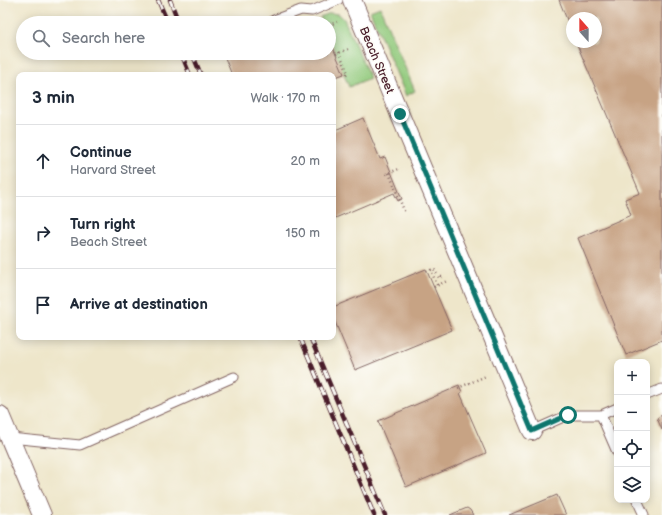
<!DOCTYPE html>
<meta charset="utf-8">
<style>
:root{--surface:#fff;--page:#f6f6f7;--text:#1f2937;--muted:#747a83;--line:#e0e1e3}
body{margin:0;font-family:"Balsamiq Sans",sans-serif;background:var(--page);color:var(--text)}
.controls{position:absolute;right:12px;bottom:12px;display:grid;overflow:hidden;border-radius:8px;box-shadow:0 2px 10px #0003}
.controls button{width:36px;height:36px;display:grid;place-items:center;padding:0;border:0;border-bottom:1px solid var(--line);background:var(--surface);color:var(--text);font:20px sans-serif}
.compass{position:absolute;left:566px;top:12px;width:36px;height:36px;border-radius:50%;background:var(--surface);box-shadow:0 2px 10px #0003;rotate:339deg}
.stop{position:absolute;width:12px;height:12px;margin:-9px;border:3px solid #0f766e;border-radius:50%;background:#fff}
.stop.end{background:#0f766e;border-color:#fff;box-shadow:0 1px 4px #0008}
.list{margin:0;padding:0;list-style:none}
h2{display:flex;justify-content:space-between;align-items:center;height:52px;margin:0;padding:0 16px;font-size:17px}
h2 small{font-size:13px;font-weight:400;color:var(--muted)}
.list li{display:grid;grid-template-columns:26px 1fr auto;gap:12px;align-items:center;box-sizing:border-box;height:72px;padding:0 16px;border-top:1px solid var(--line)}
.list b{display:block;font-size:15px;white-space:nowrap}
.list p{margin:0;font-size:13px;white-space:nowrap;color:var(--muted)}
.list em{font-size:13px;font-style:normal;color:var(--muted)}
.icon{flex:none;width:22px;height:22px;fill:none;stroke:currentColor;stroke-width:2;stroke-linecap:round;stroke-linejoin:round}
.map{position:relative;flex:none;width:662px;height:515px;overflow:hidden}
.search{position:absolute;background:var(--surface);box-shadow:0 2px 10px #0003;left:16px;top:16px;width:320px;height:44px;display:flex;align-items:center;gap:10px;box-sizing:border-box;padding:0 14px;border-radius:22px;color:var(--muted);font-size:15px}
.panel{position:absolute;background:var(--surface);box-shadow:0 2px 10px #0003;left:16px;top:72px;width:320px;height:268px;border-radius:8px}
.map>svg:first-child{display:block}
.green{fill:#91c97c;stroke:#6e7454}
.building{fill:#c7a384}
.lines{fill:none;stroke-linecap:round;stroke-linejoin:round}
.service-casing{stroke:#836563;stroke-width:11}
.minor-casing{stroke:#836563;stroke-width:20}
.path{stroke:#836563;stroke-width:2.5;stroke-dasharray:1 3;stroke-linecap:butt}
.service{stroke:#fff;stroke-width:9}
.minor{stroke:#fff;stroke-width:18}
.rail-casing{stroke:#4a1f2b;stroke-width:4.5}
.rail{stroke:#fdfcf7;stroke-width:3;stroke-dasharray:9;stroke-linecap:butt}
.route{stroke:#0f766e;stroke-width:5}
.labels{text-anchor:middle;stroke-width:3.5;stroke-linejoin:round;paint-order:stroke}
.street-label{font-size:12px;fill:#4a1f2b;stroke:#fdfcf7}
</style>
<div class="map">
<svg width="662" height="515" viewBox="0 0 662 515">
<rect width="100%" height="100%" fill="#fdfcf7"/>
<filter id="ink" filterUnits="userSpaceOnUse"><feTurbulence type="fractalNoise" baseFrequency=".025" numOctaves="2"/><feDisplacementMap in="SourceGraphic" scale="8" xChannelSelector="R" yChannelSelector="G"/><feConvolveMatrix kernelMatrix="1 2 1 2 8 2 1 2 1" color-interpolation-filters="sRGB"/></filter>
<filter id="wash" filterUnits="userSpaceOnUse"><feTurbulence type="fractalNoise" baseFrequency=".012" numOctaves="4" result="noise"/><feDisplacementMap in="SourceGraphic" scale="16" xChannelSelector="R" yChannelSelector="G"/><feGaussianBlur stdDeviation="0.9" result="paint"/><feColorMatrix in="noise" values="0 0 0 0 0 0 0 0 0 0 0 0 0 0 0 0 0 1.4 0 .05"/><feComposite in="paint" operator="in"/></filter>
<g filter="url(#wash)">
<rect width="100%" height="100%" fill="#eee6ca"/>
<path class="green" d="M380,7L415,91L406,96L370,11Z
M330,13L339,14L344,19L370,78L349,87L329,38V23H323L320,17Z"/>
<g id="blocks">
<path class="building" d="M559,0H662V340L626,355L578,238L631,215L625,199L640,193L576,42H596V18H572V32Z
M329,38L344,74L333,78V75H232L223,53H329Z
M363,118L380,159L385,157L402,199L398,201L394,193L333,219V131Z
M426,269L452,330L355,370L333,317V307Z
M459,385L462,392L460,393L486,453L406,487L378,421L452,389V388Z
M662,415V430L657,418Z
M557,495L566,515H509Z
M467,508L470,510L473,515H450Z"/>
</g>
</g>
<g filter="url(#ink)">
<use href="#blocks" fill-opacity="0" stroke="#836563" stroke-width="1"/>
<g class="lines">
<g class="service-casing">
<path id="service" d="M274,20L301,10L312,11L338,0
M647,395L662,389
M601,415L617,452
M532,431L568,415H601L617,408
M10,438L80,445L234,377
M637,500L644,515"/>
</g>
<g class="minor-casing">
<path id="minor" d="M352,0L532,431
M0,415L42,515"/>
</g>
<path class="path" d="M329,25L337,22
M339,52L348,73L345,75
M336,54L349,49
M389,173L405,213
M386,174L399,169
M437,285L431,270L434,269L439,278L444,276
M434,287L447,281
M458,388L486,376"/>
<use href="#service" class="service"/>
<use href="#minor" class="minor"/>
<g class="rail-casing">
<path id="rail" d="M158,0L168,23
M170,0L179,23
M181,53L190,75
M192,53L201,75
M300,337L374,515
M310,337L385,515"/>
</g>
<use href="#rail" class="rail"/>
</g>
</g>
<g class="lines" filter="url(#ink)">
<path class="route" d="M400,114L532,431L568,415"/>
</g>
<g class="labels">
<g class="street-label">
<text transform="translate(377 60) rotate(67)" y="4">Beach Street</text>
</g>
</g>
</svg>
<div class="controls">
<button>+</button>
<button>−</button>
<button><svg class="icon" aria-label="locate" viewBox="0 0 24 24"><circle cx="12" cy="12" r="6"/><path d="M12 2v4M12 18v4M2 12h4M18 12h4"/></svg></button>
<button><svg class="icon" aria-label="layers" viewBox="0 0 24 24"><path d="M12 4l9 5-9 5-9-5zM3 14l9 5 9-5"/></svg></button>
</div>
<svg class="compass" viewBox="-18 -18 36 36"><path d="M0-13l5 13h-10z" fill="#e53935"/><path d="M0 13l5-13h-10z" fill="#747a83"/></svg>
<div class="stop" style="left:568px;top:415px"></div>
<div class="stop end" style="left:400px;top:114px"></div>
<div class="search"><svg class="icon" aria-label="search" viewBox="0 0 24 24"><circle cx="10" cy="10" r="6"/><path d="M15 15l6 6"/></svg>Search here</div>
<section class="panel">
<h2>3 min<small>Walk · 170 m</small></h2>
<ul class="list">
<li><svg class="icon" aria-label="ahead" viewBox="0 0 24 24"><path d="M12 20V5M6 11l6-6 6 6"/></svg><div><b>Continue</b><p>Harvard Street</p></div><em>20 m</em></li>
<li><svg class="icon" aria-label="right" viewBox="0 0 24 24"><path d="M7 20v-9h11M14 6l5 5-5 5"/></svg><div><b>Turn right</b><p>Beach Street</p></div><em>150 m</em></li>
<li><svg class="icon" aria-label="arrive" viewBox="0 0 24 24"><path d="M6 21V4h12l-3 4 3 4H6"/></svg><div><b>Arrive at destination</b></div></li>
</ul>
</section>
</div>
